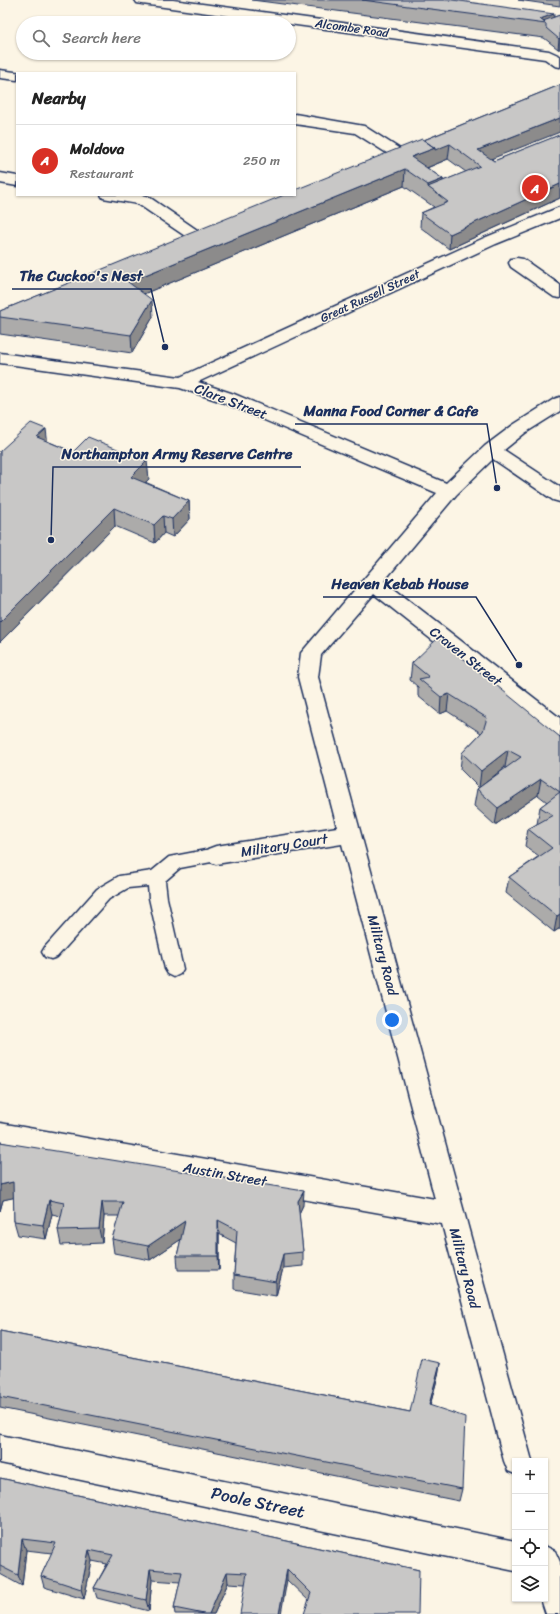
<!DOCTYPE html>
<meta charset="utf-8">
<style>
:root{--surface:#fff;--page:#f2f2f2;--text:#222;--muted:#767676;--line:#e0e0e0;--accent:#d93025}
body{margin:0;font-family:Sriracha,sans-serif;background:var(--page);color:var(--text)}
.controls{position:absolute;right:12px;bottom:12px;display:grid;overflow:hidden;border-radius:0px;box-shadow:0 1px 3px #0004}
.controls button{width:36px;height:36px;display:grid;place-items:center;padding:0;border:0;border-bottom:1px solid var(--line);background:var(--surface);color:var(--text);font:20px sans-serif}
.you{position:absolute;left:392px;top:1020px;width:14px;height:14px;margin:-10px;border:3px solid #fff;border-radius:50%;background:#1a73e8;box-shadow:0 0 0 6px #1a73e833}
.badge{display:grid;place-items:center;width:26px;height:26px;border-radius:50%;background:var(--accent);color:#fff;font-size:13px;font-weight:700}
.pin{position:absolute;translate:-50% -50%;border:2px solid #fff;box-shadow:0 1px 4px #0006}
.list{margin:0;padding:0;list-style:none}
h2{display:flex;justify-content:space-between;align-items:center;height:52px;margin:0;padding:0 16px;font-size:17px}
h2 small{font-size:13px;font-weight:400;color:var(--muted)}
.list li{display:grid;grid-template-columns:26px 1fr auto;gap:12px;align-items:center;box-sizing:border-box;height:72px;padding:0 16px;border-top:1px solid var(--line)}
.list b{display:block;font-size:15px;white-space:nowrap}
.list p{margin:0;font-size:13px;white-space:nowrap;color:var(--muted)}
.list em{font-size:13px;font-style:normal;color:var(--muted)}
.icon{flex:none;width:22px;height:22px;fill:none;stroke:currentColor;stroke-width:2;stroke-linecap:round;stroke-linejoin:round}
.map{position:relative;flex:none;width:560px;height:1614px;overflow:hidden}
.search{position:absolute;background:var(--surface);box-shadow:0 1px 3px #0004;left:16px;top:16px;width:280px;height:44px;display:flex;align-items:center;gap:10px;box-sizing:border-box;padding:0 14px;border-radius:22px;color:var(--muted);font-size:15px}
.panel{position:absolute;background:var(--surface);box-shadow:0 1px 3px #0004;left:16px;top:72px;width:280px;height:124px;border-radius:0px}
.map>svg:first-child{display:block}
.lines{fill:none;stroke-linecap:round;stroke-linejoin:round}
.service-casing{stroke:#1b2f5e;stroke-width:3}
.minor-casing{stroke:#1b2f5e;stroke-width:3}
.service{fill:#fcf5e5;fill-rule:evenodd}
.minor{fill:#fcf5e5;fill-rule:evenodd}
.wall{fill:#acabaa;stroke:#1b2f5e;fill-rule:evenodd}
.shaded-wall{fill:#8c8b8b;stroke:#1b2f5e}
.building{fill:#c8c7c6;stroke:#1b2f5e}
.labels{text-anchor:middle;stroke-width:3;stroke-linejoin:round;paint-order:stroke}
.far-street-label{font-size:12px;fill:#1b2f5e;stroke:#fcf5e5}
.street-label{font-size:14px;fill:#1b2f5e;stroke:#fcf5e5}
.near-street-label{font-size:17px;fill:#1b2f5e;stroke:#fcf5e5}
.leader{fill:none;stroke:#1b2f5e;stroke-width:1.5}
.callout-dot{fill:#1b2f5e;stroke:#fcf5e5;stroke-width:1.5}
.callout-label{font-size:15px;text-anchor:middle;font-weight:bold;fill:#1b2f5e;stroke:#fcf5e5;stroke-width:3;stroke-linejoin:round;paint-order:stroke}
</style>
<div class="map">
<svg width="560" height="1614" viewBox="0 0 560 1614">
<rect width="100%" height="100%" fill="#fcf5e5"/>
<filter id="ink" filterUnits="userSpaceOnUse"><feTurbulence type="fractalNoise" baseFrequency=".025" numOctaves="2"/><feDisplacementMap in="SourceGraphic" scale="8" xChannelSelector="R" yChannelSelector="G"/><feConvolveMatrix kernelMatrix="1 2 1 2 8 2 1 2 1" color-interpolation-filters="sRGB"/></filter>
<g filter="url(#ink)">
<g class="lines">
<g class="service-casing">
<path id="service" d="M216,848L222,850L225,855L222,860L180,868L165,881L167,898L183,969L180,974L174,977L168,974L165,969L149,898L148,886L128,888L109,899L57,957L51,959L45,957L42,952L45,947L97,889L119,876L152,871L169,857Z"/>
</g>
<g class="minor-casing">
<path id="minor" d="M135,0H173L549,51L560,56V67L555,66L545,59L142,4L137,3Z
M0,70L22,73H17V80L0,78Z
M295,114L364,126L400,149L403,152L400,155L395,157L390,155L355,133L295,124Z
M0,173L17,176V186L0,183Z
M101,195H142L149,197L203,234L205,237L203,240L197,242L191,240L138,204L103,198Z
M560,207V218L496,244L198,382L234,394L446,483L485,446L513,425L554,399L560,397V411L525,433L504,450L560,487V502L553,500L493,459L456,495L384,581L560,718V737L552,735L374,594L321,655L318,677L532,1461H515V1474L508,1471L504,1461L442,1224L0,1145V1123L435,1199L342,844L216,864L208,861L205,855L208,849L216,846L337,827L298,677L301,653L437,493L222,402L180,388L0,363V353L180,377L484,238Z
M517,258L523,259L560,285V298L554,297L511,267L509,263L511,259Z
M0,1435L515,1541V1571L0,1463Z
M545,1546L555,1551L560,1562V1614H546L541,1599H545Z"/>
</g>
<use href="#service" class="service"/>
<use href="#minor" class="minor"/>
</g>
<path class="wall" d="M252,0H453L554,17L560,15V49H558L544,38Z
M518,0H560V6Z
M560,85L492,159L494,161L560,135V198L449,249L420,227L421,213L434,207L404,186L143,294L153,317L132,353L0,334V311ZM448,159L466,172L443,181V179L427,168Z
M47,441L73,452L149,479L145,482L189,501L190,519L173,537L164,533L155,543L115,526L0,642V451Z
M412,663L560,737V928L554,932L506,893L509,877L539,856L525,846L528,829L537,824L540,807L547,802L538,795L495,825L474,806L477,789L479,788L460,769L462,753L481,733L447,711L440,714L418,696V687L410,680ZM505,767L507,768L480,787Z
M0,1142L303,1205L299,1213L303,1252V1266L283,1268L276,1296L234,1289V1275L236,1243L219,1234V1270H178L177,1256L181,1239L150,1260L114,1253L112,1239L119,1216H104L102,1243L61,1245L58,1230L61,1216L52,1214L46,1239L18,1235L14,1221V1197L3,1200L0,1211Z
M0,1331L410,1412L440,1363L438,1376L430,1405L462,1489L459,1501L0,1408Z
M0,1478L419,1570L309,1601L287,1580L245,1584L228,1583L214,1614H175L174,1608L180,1582L152,1580L149,1611L97,1598L94,1588L107,1564L92,1561L84,1599L44,1587L41,1576L52,1553L26,1550L22,1586L0,1574Z"/>
<path class="shaded-wall" d="M554,14L553,28L546,24L540,19Z
M560,38V49H558L559,39Z
M560,118V132L478,164V150Z
M450,144L448,159L412,174L411,157L435,148Z
M405,169L404,186L129,300L128,282Z
M443,179L442,196L428,187V185Z
M560,184V198L449,249L450,234Z
M152,300L153,317L132,353L131,335Z
M46,429L48,446L37,437Z
M147,461L149,479L133,494L131,477Z
M189,501L190,519L173,537L172,519Z
M114,508L115,526L0,642V622Z
M163,516L164,533L155,543L154,525Z
M449,694L447,711L440,714L441,697Z
M508,750L505,767L479,788L481,771Z
M541,779L538,795L495,825L498,808Z
M560,914V928L554,932L557,916Z
M13,1182L17,1197L3,1200L0,1211V1185Z
M304,1191L303,1205L298,1216V1201Z
M49,1200L52,1214L46,1239L43,1225Z
M102,1202L104,1216L102,1243L99,1229Z
M218,1220L219,1234V1270L218,1256Z
M185,1221L186,1236L150,1260L148,1246Z
M283,1254V1268L276,1296V1282Z
M440,1363L438,1376L427,1417L429,1405Z
M22,1539L26,1550L22,1586L18,1575Z
M89,1550L92,1561L84,1599L81,1589Z
M150,1569L152,1580L149,1611L146,1600Z
M287,1569V1580L281,1614H279Z
M227,1572L228,1583L214,1614H209Z"/>
<path class="building" d="M362,0H453L554,14L540,19L546,24Z
M560,15V38L559,39L546,28V24L543,21Z
M560,85V118L478,150L494,161L559,135H560V184L450,234L421,213L448,202L428,187L480,166L450,144L435,150V148L424,140Z
M422,139L435,148L411,157L443,179L428,185L405,169L128,282L152,300L131,335L0,317V311L284,195H295V190Z
M31,423L46,429L37,437L73,452L88,437L147,461L131,477L189,501L172,519L163,516L154,525L114,508L0,622V451Z
M438,638L560,737V914L557,916L509,877L552,848L528,829L553,815L540,807L560,792L541,779L498,808L477,789L521,757L508,750L481,771L462,753L483,731L487,718L449,694L441,697L419,679L429,677L412,663Z
M0,1142L304,1191L298,1201L303,1252L283,1254L276,1282L234,1275L237,1230L218,1220V1256H177L185,1221L148,1246L112,1239L123,1202H102L99,1229L58,1230L64,1203L49,1200L43,1225L14,1221L13,1182L0,1185Z
M0,1331L410,1412L422,1359L440,1363L429,1405L465,1417L462,1489L0,1397Z
M0,1478L419,1570L418,1614H304L311,1593L287,1569L279,1614H240L247,1573L227,1572L209,1614H204L174,1608L182,1572L150,1569L146,1600L94,1588L113,1555L89,1550L81,1589L41,1576L56,1543L22,1539L18,1575L0,1566Z"/>
</g>
<g class="labels">
<g class="far-street-label">
<text transform="translate(352 28) rotate(8)" y="4">Alcombe Road</text>
<text transform="translate(370 296) rotate(-25)" y="4">Great Russell Street</text>
</g>
<g class="street-label">
<text transform="translate(231 401) rotate(21)" y="5">Clare Street</text>
<text transform="translate(466 656) rotate(38)" y="5">Craven Street</text>
<text transform="translate(284 845) rotate(-9)" y="5">Military Court</text>
<text transform="translate(383 955) rotate(75)" y="5">Military Road</text>
<text transform="translate(225 1174) rotate(10)" y="5">Austin Street</text>
<text transform="translate(465 1268) rotate(75)" y="5">Military Road</text>
</g>
<g class="near-street-label">
<text transform="translate(258 1502) rotate(12)" y="6">Poole Street</text>
</g>
</g>
<path class="leader" d="M165 347L151 289H12M497 488L487 424H295M51 540L53 467H301M519 665L476 597H323"/>
<g class="callout-dot">
<circle cx="165" cy="347" r="4"/>
<circle cx="497" cy="488" r="4"/>
<circle cx="51" cy="540" r="4"/>
<circle cx="519" cy="665" r="4"/>
</g>
<g class="callout-label">
<text x="81" y="281">The Cuckoo's Nest</text>
<text x="391" y="416">Manna Food Corner &amp; Cafe</text>
<text x="177" y="459">Northampton Army Reserve Centre</text>
<text x="400" y="589">Heaven Kebab House</text>
</g>
</svg>
<div class="controls">
<button>+</button>
<button>−</button>
<button><svg class="icon" aria-label="locate" viewBox="0 0 24 24"><circle cx="12" cy="12" r="6"/><path d="M12 2v4M12 18v4M2 12h4M18 12h4"/></svg></button>
<button><svg class="icon" aria-label="layers" viewBox="0 0 24 24"><path d="M12 4l9 5-9 5-9-5zM3 14l9 5 9-5"/></svg></button>
</div>
<div class="you"></div>
<div class="pin badge" style="left:535px;top:188px">A</div>
<div class="search"><svg class="icon" aria-label="search" viewBox="0 0 24 24"><circle cx="10" cy="10" r="6"/><path d="M15 15l6 6"/></svg>Search here</div>
<section class="panel">
<h2>Nearby<small></small></h2>
<ul class="list">
<li><span class="badge">A</span><div><b>Moldova</b><p>Restaurant</p></div><em>250 m</em></li>
</ul>
</section>
</div>
